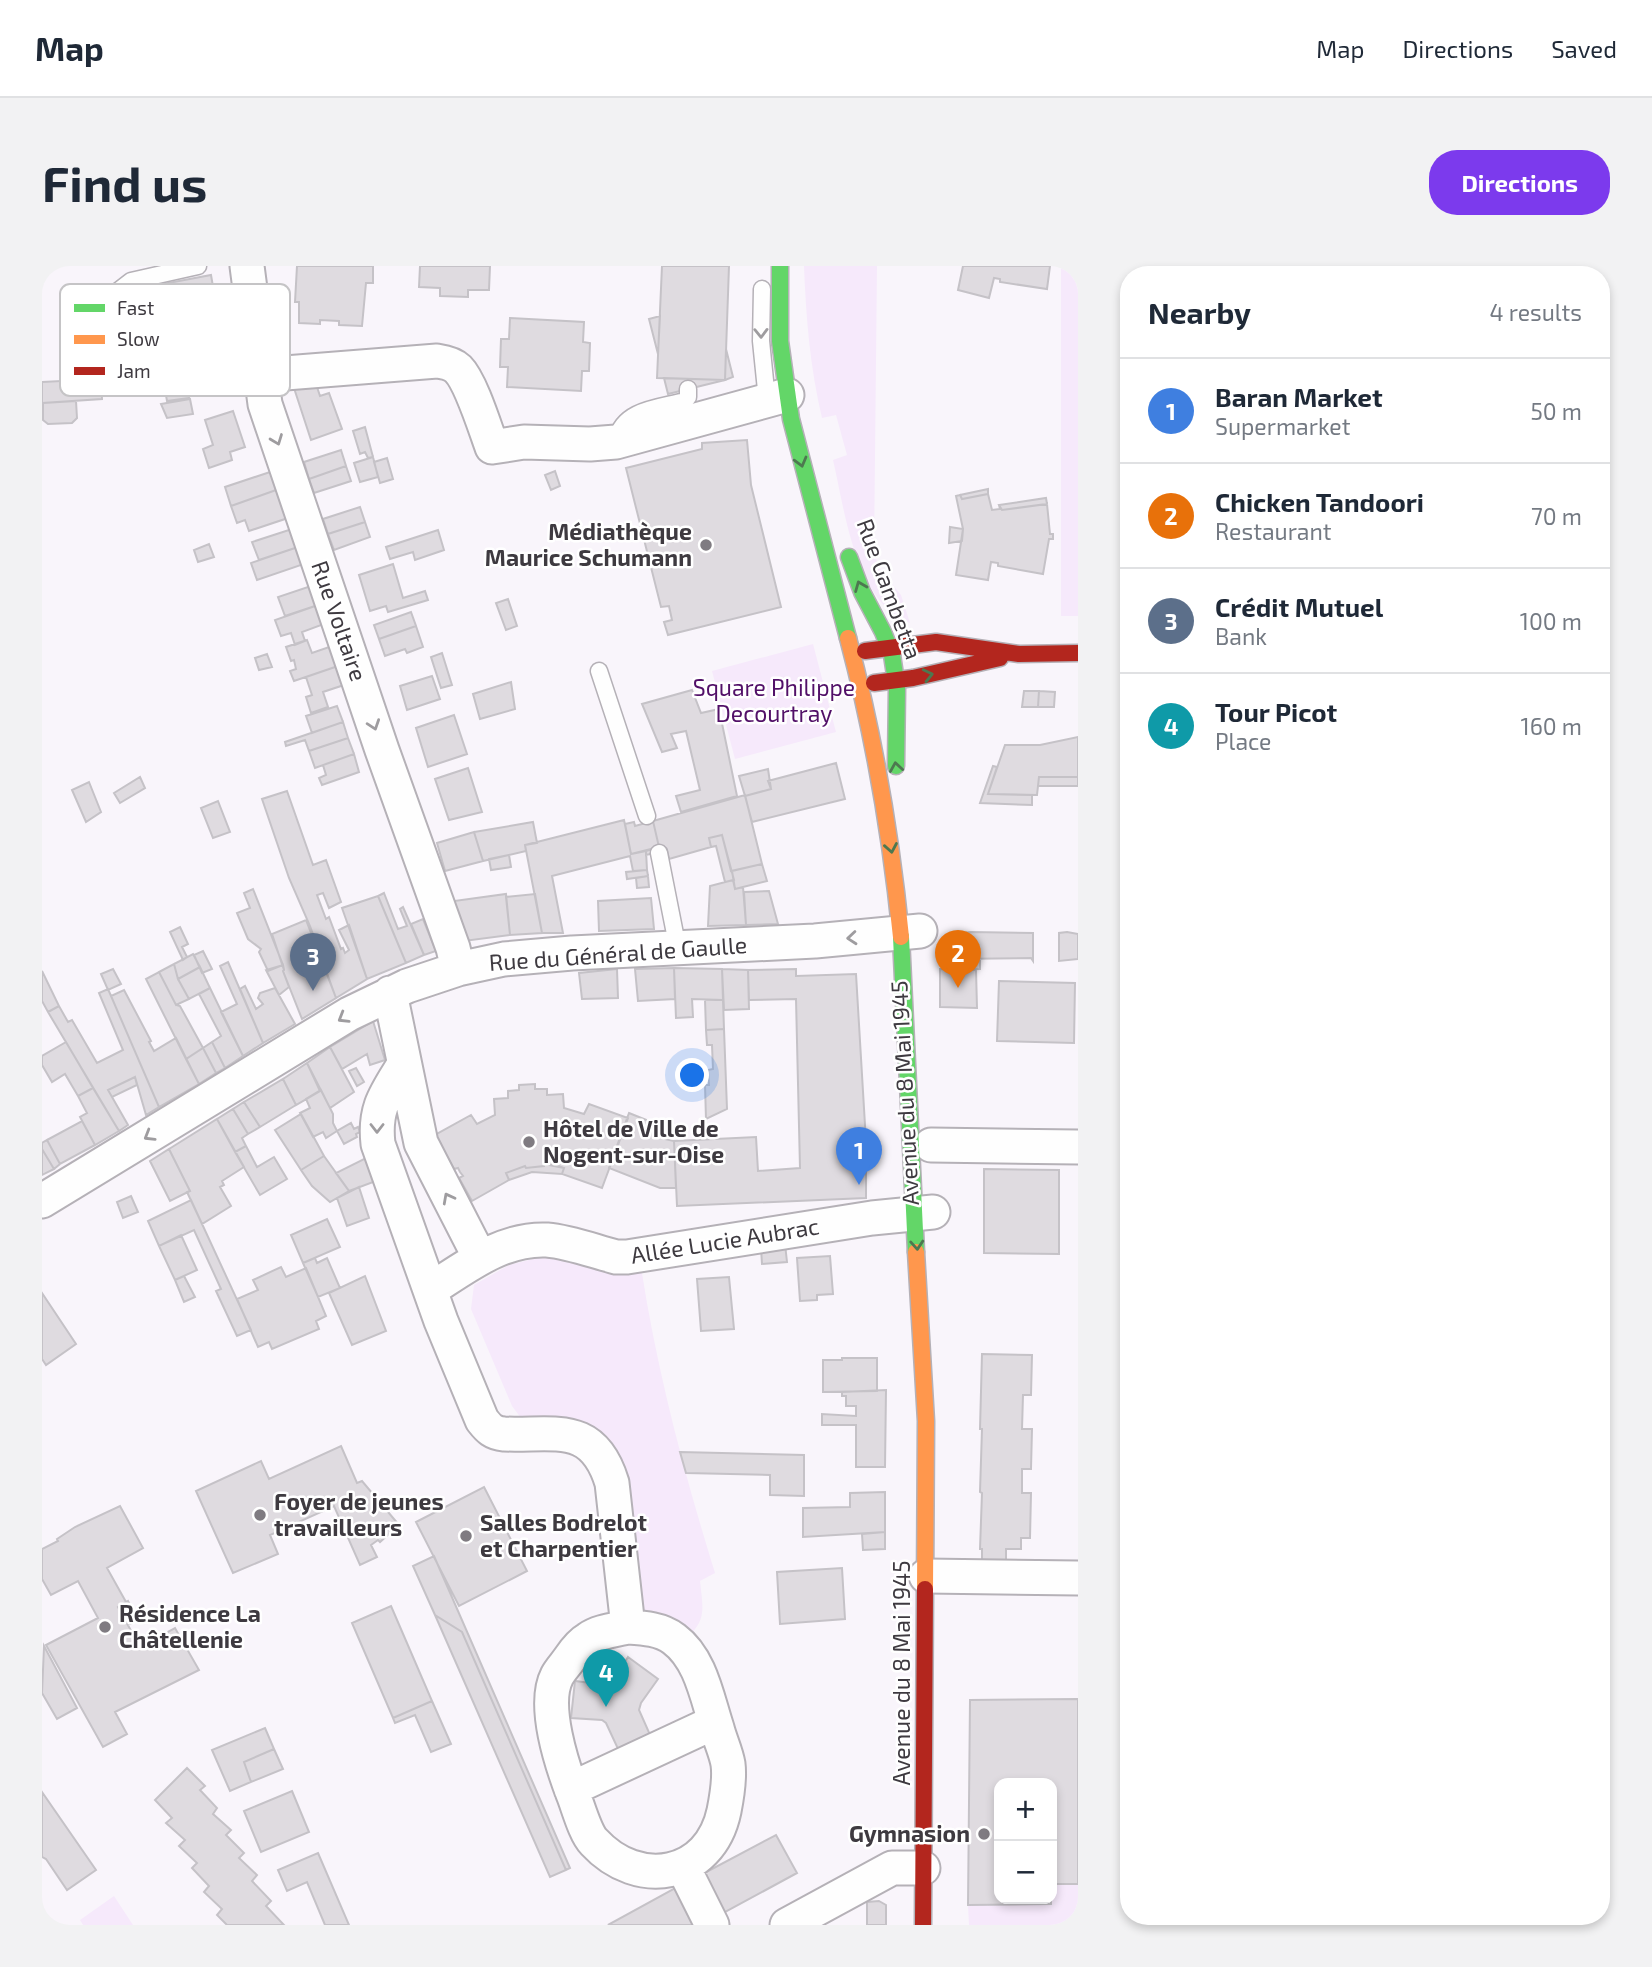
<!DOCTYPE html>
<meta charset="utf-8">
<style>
:root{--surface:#fff;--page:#f2f2f3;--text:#1f2937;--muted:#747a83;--line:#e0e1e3;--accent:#7c3aed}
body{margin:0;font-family:"Exo 2",sans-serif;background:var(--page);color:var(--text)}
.controls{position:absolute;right:21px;bottom:21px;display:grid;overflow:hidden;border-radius:14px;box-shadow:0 4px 10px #0003}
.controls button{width:63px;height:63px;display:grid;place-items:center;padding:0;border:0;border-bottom:2px solid var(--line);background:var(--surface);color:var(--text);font:35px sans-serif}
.you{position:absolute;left:651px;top:810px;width:24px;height:24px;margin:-18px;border:5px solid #fff;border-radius:50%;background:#1a73e8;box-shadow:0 0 0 10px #1a73e833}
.badge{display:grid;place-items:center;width:46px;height:46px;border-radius:50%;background:var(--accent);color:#fff;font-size:23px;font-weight:700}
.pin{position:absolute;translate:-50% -58px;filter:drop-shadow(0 2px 4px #0008)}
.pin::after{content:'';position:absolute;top:37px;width:24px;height:21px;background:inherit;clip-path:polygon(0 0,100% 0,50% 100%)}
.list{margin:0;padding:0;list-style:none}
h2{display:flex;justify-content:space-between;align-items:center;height:91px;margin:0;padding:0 28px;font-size:30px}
h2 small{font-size:23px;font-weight:400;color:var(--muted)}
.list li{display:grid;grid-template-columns:46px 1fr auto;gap:21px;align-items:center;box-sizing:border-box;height:105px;padding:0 28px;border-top:2px solid var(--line)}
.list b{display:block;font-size:26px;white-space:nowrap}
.list p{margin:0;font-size:23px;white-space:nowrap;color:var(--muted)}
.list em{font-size:23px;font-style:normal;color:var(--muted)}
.map{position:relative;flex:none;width:1036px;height:1659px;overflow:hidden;border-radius:28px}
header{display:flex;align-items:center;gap:42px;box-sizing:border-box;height:98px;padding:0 35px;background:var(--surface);border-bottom:2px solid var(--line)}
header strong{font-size:33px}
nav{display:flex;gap:38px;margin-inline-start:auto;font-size:24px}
.intro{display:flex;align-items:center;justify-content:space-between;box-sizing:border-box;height:168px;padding:0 42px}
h1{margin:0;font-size:49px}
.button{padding:18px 32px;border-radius:28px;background:var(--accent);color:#fff;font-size:24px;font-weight:700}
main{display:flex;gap:42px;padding:0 42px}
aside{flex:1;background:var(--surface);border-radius:28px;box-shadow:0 4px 10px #0003}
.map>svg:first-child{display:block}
.green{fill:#f6e9fb}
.building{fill:#dfdbe0;stroke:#c5c2c7;stroke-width:2}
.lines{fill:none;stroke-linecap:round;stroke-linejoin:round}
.lane-casing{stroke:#b5b1b7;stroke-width:19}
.street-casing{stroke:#b5b1b7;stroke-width:37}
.fast-casing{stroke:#b5b1b7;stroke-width:19}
.slow-casing{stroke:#b5b1b7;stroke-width:19}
.jam-casing{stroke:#b5b1b7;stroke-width:19}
.lane{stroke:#fefefe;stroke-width:16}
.street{stroke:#fefefe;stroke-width:33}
.fast{stroke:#63d668;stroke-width:16}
.slow{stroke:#ff974d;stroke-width:16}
.jam{stroke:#b3261e;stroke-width:16}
.oneway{stroke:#9e9c9f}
.oneway2{stroke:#4d7850}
.poi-dot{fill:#7f7b81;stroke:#fff;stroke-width:2.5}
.labels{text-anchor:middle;stroke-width:5;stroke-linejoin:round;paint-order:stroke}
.poi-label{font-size:23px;font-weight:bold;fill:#3e3a40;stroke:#fff;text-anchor:start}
.street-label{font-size:23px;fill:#3e3a40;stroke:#fff}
.park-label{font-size:23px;fill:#521068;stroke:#fff}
.key{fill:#fff;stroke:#c5c4c6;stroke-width:2}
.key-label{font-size:19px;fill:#3e3a40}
</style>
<header>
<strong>Map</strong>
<nav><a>Map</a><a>Directions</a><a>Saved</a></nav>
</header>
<div class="intro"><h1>Find us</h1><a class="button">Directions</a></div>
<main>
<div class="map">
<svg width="1036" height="1659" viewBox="0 0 1036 1659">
<rect width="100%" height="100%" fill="#f9f5fb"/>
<path class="green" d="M762,0H835L832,286L837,302L859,329L868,357C813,337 803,245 791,194L805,189L794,149L780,152C768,101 764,52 762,0Z
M1019,0H1036V350H1019Z
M771,378L794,466L693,493L670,405Z
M499,991L599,1001C615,1105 642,1207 673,1307L658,1315C662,1350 664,1354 638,1380L586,1361L566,1205L491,1168L470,1140L429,1043L432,1019L467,999Z
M1010,1618H1036V1659H927L926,1639L1008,1638Z
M72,1630L91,1659H41L38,1654Z"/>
<path class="building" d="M255,0H331V17H324L320,60L297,59V55L278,54V58L257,57V36H253Z
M378,0H448L447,24H426V31L398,30V22L377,21Z
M620,0H687L683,114L615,112Z
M921,0H1008L1005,23L958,16V13L952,12L947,32L916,24Z
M169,9L175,44L127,53L121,18Z
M618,50L616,88L607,53Z
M468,52L542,56L541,76L548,77L547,105H540L539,125L465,121L466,101H458L459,73H467Z
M684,83L691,111L683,114Z
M622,112L683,114L626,128Z
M59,113L60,133L0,137V116Z
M274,118L278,130L287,127L300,163L269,174L251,119Z
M145,120L147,132L125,135L123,124Z
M148,133L151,148L125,152L119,138Z
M34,135L35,152L30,157L6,158L1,154V137Z
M191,145L203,181L188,186L190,194L167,202L161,183L171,179L163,154Z
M323,161L331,191L326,192L323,186L318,188L311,165Z
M705,174L709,219L739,341L626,369L622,356L630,354L627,340L619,341L584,202L660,183V177Z
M299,184L304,200L267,213L262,196Z
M331,191L336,211L318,216L312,197Z
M345,192L351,213L338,217L332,196Z
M304,200L309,215L272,227L267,213Z
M231,205L237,223L189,240L183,221Z
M513,205L518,220L509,224L503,209Z
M237,223L246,252L207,265L203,254L195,257L189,240Z
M946,223V228L920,233L918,229Z
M946,228L950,244L958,243L957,239L960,244L1005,238L1008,268H1011V273H1007L1001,308L956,300V297L949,296L946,314L914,309L921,263L914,230L918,229L920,233Z
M1004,232L1005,238L960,244L957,239Z
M318,241L323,256L286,268L281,253Z
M323,256L328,271L292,284L286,268Z
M908,261L921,263L920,275L907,277Z
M250,263L256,281L217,294L210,276Z
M396,264L402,284L373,294L371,286L348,293L344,281Z
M167,278L172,291L156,296L152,284Z
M256,281L262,298L215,314L209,297Z
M351,298L361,332L383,325L386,334L346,346L344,340L328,345L317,309Z
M269,320L276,339L243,350L236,331Z
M466,333L475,360L464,364L454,337Z
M276,339L282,358L260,366L263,375L253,379L249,367L239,370L233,354Z
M369,346L374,360L337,373L332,359Z
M374,360L381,381L365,387L363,383L343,390L337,373Z
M265,374L270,387L290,380L296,400L252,415L248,405L254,403L252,394L249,395L244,381Z
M400,387L410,419L399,422L389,391Z
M225,388L230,401L217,404L213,392Z
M296,400L302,419L281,426L286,441L269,447L264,431L270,429L264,411Z
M390,410L398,433L365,444L358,420Z
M469,416L473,443L438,453L431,428Z
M650,424L659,447L677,443L695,530L639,546L634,530L658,524L644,465L629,468L635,482L620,486L600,438Z
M982,425H997L996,441H980Z
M997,425L1013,426L1012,441H996Z
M295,440L301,456L270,467L264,450Z
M412,449L425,488L386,501L374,462Z
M301,456L306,472L267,485L263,474L244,480L243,476Z
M1036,471V511H997L995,529L946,528L963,479H998Z
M306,472L312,488L273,502L267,485Z
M312,488L317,506L280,519L277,512L284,509L281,499Z
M794,497L803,533L710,556L703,530L729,523L726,515Z
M951,500L955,501L946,528L990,529V539L938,537Z
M426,502L440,546L407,554L393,513Z
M726,503L729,523L703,530L697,510Z
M98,511L103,522L78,537L72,527Z
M997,511H1036V520H996Z
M47,516L59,546L44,556L30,524Z
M245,525L271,599L284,594L299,636L287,642L281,627L275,629L284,653L287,651L299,683L301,682L303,687L307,684L297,664L307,659L325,713L294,732L268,660L247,612L220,533Z
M703,529L720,598L689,605L680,569L667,572L669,581L627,593L625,584L604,589V585L617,581L611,555Z
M176,535L188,566L171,572L159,542Z
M582,554L589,588L604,585L605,604L591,605L588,590L510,610L521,667H500L483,579Z
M611,555L617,581L589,588L583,558L592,556L593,560Z
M491,556L495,577L483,579L484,585L441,595L432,566Z
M432,566L441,595L403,605L395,577Z
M680,569L692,614L683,616L674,580L669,581L667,572Z
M467,589L469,601L449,604L447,593Z
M720,598L725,615L693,623L690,605Z
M605,604L606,610L585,613L584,606Z
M606,610L607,621L595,622L594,612Z
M691,614L693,623L701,621L704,659L666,660L668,620Z
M211,623L241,699L226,705L217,686L219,683L206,673L195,647L208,642L202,627Z
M727,625L736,658L704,659L702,626Z
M342,627L356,663L365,660L358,643L361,641L382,689L364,697L336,630Z
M464,628L468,669L422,675L412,635Z
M493,628L500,667L468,669L464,631Z
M336,630L364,697L325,713L300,642Z
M609,632L612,663L557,665L556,635Z
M381,653L394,685L382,689L369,658Z
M264,654L294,732L260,753L241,705L242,704L230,668Z
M138,661L146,678L140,681L145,691L141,694L128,666Z
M929,666L991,667V695L989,692L910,693V668Z
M1025,666L1036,668V693L1017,695V667Z
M161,685L170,703L160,707L152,689Z
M151,688L158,701L136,713L132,698Z
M911,693H938V703L911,704Z
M186,696L221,777L201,790L179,746L195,738L178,700Z
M132,698L136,713L147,733L134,739L117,706Z
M241,699L242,704L241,705L247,721L237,729L224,704Z
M158,701L168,722L147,733L136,713Z
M632,702L633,733L596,735L593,703Z
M632,702L680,703L681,734L650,733L651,751L634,752Z
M71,703L79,718L66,724L59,708Z
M575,703L576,732L540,733L537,707Z
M680,703L706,704L707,743L682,744Z
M754,703V710L814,708L824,876V932L635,940L632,875L714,871L716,905L758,902L754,733L707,734L706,704Z
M898,703L934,704L935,742L898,741Z
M0,705L17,740L6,746L0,735Z
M117,706L134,739L138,740L161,782L144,793L104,713Z
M957,715L1033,717L1032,777L955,775Z
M203,720L214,743L221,738L216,732L218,727L233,722L253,758L221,777L198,723Z
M168,722L201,790L183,802L170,776L179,770L157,728Z
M66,723L117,841L104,849L93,811L66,824L86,859L77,865L6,746L17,740L26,756L30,754L55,797L81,784L57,727Z
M82,724L109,775L107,776L112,785L134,772L157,818L117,841L69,730Z
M663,734H681L682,763L664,764Z
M331,755L343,794L328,799L325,788L300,803L288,781Z
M682,763L685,843L664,853L663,819H667L666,804L671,803L670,779H665L664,764Z
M24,776L51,822L36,830L23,808L10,816L0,799V790Z
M170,776L183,802L174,807L161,782Z
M288,781L312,826L288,842L265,797Z
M161,782L174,807L157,818L144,793Z
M265,797L278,825L254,839L241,813Z
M314,802L322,816L315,820L307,805Z
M93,811L95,819L70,831L66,824Z
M241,813L254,839L218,861L202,836Z
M493,818V823H505V829L521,828L522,842L542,848L547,838L586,852L560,922L520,908L522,902L514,899L502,898V900L484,902L483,900L464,907L467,914L430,935L417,912L421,910L418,906L416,902L412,903L393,869L429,849L435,858L453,849L452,833L466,832V825L477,824V819Z
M51,822L77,865L53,879L38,851L45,847L36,830Z
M279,824L291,848V857L295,865L284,872L281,866L271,871L258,847L268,842L264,833Z
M202,836L218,861L206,868L191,843Z
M191,843L206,868L200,872L204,880L193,886L175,853Z
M587,847L627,863L623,873L632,875L634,922H618L567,902Z
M259,848L282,890L259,904L233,864Z
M175,853L202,901L180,915L182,919L178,921L189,940L160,958L145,926L148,925L127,883Z
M40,855L53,879L18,898L5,874Z
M309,857L312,863L316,861L318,866L314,868L315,871L302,878L295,865Z
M5,874L18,898L12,903L0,883V877Z
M204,880L215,901L232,891L245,913L218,929L193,886Z
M0,883L12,903L0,909Z
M127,883L148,925L128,935L108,895Z
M282,890L307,925L288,936L270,920L259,904Z
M324,892L334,915L307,925L294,907Z
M502,898L522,902L520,908L490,906L467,914L464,907L483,900L484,902L502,900Z
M942,903L1017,904V988L942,987Z
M317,921L327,952L305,960L295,932Z
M89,930L96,946L81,952L75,936Z
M149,934L209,1064L195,1070L174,1025L179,1023L152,964L117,980L106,955Z
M285,953L298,981L261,997L249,969Z
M139,969L155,1004L133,1014L117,980Z
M743,978L745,996L720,998L719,982Z
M788,990L791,1028L775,1029V1034L758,1035L755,992Z
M273,992L275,997L285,992L298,1022L276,1031L261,997Z
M239,1001L244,1011L264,1002L284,1050L274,1055L277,1063L230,1083L227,1076L216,1081L195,1033L216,1024L211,1014Z
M142,1010L153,1031L142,1036L133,1014Z
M323,1010L344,1065L310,1079L287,1027Z
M687,1011L692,1063L659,1065L655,1013Z
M0,1027L34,1078L4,1099L0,1093Z
M940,1088L990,1089L989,1129H981L980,1163H990L989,1203H980V1227H989L988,1272H979V1283H964V1294H940V1283H938L940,1227L938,1226L940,1163H938Z
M800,1092H835V1125L781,1126V1094H800Z
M844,1124L843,1201H814V1159H780V1148L814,1150V1140H804V1130H800V1126Z
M299,1180L315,1217L320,1215L357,1259L338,1276L336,1274L329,1279L335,1291L318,1299L292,1240L228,1269L236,1288L191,1307L154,1225L219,1195L227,1213Z
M638,1186L762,1189V1230L728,1229V1209L644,1207Z
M442,1221L485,1305L417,1340L374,1256Z
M843,1226V1266L761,1271V1242L808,1241V1227Z
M78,1240L101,1282L65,1302L84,1336L76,1341L98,1381L133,1362L157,1404L73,1446L85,1468L61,1481L4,1379L56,1352L36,1315L9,1329L0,1313V1283L16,1275L15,1273L33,1261Z
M843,1266V1283L821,1284L820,1268Z
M392,1290L528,1602L524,1604L420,1366L393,1349L371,1300Z
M800,1302L803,1353L738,1358L735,1306Z
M86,1335L96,1354L86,1359L76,1341Z
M349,1340L390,1435L351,1452L310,1357Z
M393,1349L420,1366L524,1604L508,1611Z
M2,1380L35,1442L15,1453L0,1427Z
M586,1391L616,1413L599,1437L597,1444L609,1471L577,1485L564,1457L560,1454L529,1452L533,1415L563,1419L570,1417Z
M1036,1433V1618H1010V1517H957V1633H1009V1638L926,1639L928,1434Z
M390,1435L409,1478L389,1486L373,1449L353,1457L351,1452Z
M223,1462L232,1483L202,1496L209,1516L188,1525L170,1484Z
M232,1483L241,1503L209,1516L202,1496Z
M145,1502L163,1520L158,1524L175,1542L171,1548L189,1564L184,1569L202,1587L197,1592L215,1609L210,1615L229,1635L224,1640L242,1659H185L175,1649L180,1643L162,1626L167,1620L150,1602L155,1597L137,1580L143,1574L124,1557L130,1552L113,1534Z
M250,1525L267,1566L219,1586L202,1545Z
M0,1526L54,1604L25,1624L4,1593L0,1591Z
M734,1569L755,1607L674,1651L653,1612Z
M276,1587L307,1659H283L265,1616L245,1625L236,1604Z
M635,1621L656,1659H566Z
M837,1635L844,1639V1659H825V1636Z"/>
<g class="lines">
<g class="lane-casing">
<path id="lane" d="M720,23L719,75L725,134
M40,92L67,32L89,15L156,0
M575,173C581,143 618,142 643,135L646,131V123
M557,405L605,550
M617,587L636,683"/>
</g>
<g class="street-casing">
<path id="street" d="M205,0L223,138L340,484L411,682L416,703
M218,109L395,95C402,96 411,98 416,103C429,116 443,162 450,181L482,176L548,178L574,176L745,129
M348,727L379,877L438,992
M361,800C343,829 332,843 336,878L399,1055L440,1154C447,1163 451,1167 462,1168C513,1170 551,1155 570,1217L586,1361
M889,879L1036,881
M0,935L307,748L365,720L416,703L462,693L530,687L773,675L878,665
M388,1024C424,1001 460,972 505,974C528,976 551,985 574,991H585L830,952L891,946
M884,1310L1036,1312
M586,1361C602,1362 619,1363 632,1373C659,1393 665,1432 675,1462C678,1474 684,1486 686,1498C688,1513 685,1530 682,1545C668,1612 596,1624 552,1576C543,1567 536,1540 531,1528C520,1499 500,1439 515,1410C518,1404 524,1398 528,1392C532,1386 539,1377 546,1373C557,1365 573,1364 586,1361Z
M529,1523L673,1456
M641,1601L670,1659
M745,1659L850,1602H881"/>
</g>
<g class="fast-casing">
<path id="fast" d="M738,0V75L749,153L806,372
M807,291L820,326L841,366L850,389L855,422L854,500
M859,671L874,986"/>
</g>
<g class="slow-casing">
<path id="slow" d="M806,372C832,470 849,570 859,671
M874,986L884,1155L883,1323"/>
</g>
<g class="jam-casing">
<path id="jam" d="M823,385L894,376L977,388L1036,387
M832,417L871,412L958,392
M881,1659L883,1323"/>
</g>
<use href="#lane" class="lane"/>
<use href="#street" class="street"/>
<use href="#fast" class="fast"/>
<use href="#slow" class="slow"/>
<use href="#jam" class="jam"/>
</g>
<defs><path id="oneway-chevron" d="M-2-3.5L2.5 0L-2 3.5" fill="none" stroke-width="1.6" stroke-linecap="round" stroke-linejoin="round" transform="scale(1.75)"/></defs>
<g class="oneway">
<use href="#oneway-chevron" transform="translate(719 67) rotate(89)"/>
<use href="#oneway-chevron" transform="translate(235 174) rotate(69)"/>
<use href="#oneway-chevron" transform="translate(332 459) rotate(71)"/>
<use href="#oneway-chevron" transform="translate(810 672) rotate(175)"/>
<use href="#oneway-chevron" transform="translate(301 752) rotate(149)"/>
<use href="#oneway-chevron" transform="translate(335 862) rotate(90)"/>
<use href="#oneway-chevron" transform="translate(107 870) rotate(149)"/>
<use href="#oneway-chevron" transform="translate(406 932) rotate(-118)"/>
</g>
<g class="oneway2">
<use href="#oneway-chevron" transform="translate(759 196) rotate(75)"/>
<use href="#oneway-chevron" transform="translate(818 320) rotate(-112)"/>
<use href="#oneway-chevron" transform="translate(886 409) rotate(-13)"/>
<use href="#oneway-chevron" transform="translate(854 501) rotate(-99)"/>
<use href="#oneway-chevron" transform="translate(849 582) rotate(80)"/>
<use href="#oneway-chevron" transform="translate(875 979) rotate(86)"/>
</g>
<g class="poi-dot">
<circle cx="664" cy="279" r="7"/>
<circle cx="487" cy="876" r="7"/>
<circle cx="218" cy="1249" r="7"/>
<circle cx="424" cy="1270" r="7"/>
<circle cx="63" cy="1361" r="7"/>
<circle cx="942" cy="1568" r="7"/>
</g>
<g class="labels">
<g class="poi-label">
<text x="650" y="274" text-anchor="end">Médiathèque<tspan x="650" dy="26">Maurice Schumann</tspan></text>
<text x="501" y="871">Hôtel de Ville de<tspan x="501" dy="26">Nogent-sur-Oise</tspan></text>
<text x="232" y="1244">Foyer de jeunes<tspan x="232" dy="26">travailleurs</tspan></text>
<text x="438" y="1265">Salles Bodrelot<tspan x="438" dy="26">et Charpentier</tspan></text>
<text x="77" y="1356">Résidence La<tspan x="77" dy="26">Châtellenie</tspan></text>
<text x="928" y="1576" text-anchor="end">Gymnasion</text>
</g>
<g class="street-label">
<text transform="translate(847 323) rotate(70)" y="8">Rue Gambetta</text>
<text transform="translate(297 355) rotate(71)" y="8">Rue Voltaire</text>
<text transform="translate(576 688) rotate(-4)" y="8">Rue du Général de Gaulle</text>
<text transform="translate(863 827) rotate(-93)" y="8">Avenue du 8 Mai 1945</text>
<text transform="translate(683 975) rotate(-9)" y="8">Allée Lucie Aubrac</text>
<text transform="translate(860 1407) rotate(-90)" y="8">Avenue du 8 Mai 1945</text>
</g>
<g class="park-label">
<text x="732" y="430">Square Philippe<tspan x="732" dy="26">Decourtray</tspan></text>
</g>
</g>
<rect x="18" y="18" width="230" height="112" rx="10" class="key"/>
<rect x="32" y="38" width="31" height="8" fill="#63d668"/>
<rect x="32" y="69" width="31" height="9" fill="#ff974d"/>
<rect x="32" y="101" width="31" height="8" fill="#b3261e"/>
<g class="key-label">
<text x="75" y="49">Fast</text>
<text x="75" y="80">Slow</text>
<text x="75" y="112">Jam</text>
</g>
</svg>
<div class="controls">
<button>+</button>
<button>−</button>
</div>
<div class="you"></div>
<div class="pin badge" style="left:817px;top:919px;background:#3f7fe0">1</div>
<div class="pin badge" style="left:916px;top:722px;background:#e8710a">2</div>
<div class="pin badge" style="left:271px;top:725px;background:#5c6f8a">3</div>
<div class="pin badge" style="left:564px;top:1441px;background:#0f9aa8">4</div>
</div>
<aside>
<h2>Nearby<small>4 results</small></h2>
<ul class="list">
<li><span class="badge" style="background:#3f7fe0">1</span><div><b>Baran Market</b><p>Supermarket</p></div><em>50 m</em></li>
<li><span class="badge" style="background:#e8710a">2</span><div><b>Chicken Tandoori</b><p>Restaurant</p></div><em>70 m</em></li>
<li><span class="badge" style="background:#5c6f8a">3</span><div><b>Crédit Mutuel</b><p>Bank</p></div><em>100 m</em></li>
<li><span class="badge" style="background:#0f9aa8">4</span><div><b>Tour Picot</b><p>Place</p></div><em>160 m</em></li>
</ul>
</aside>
</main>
